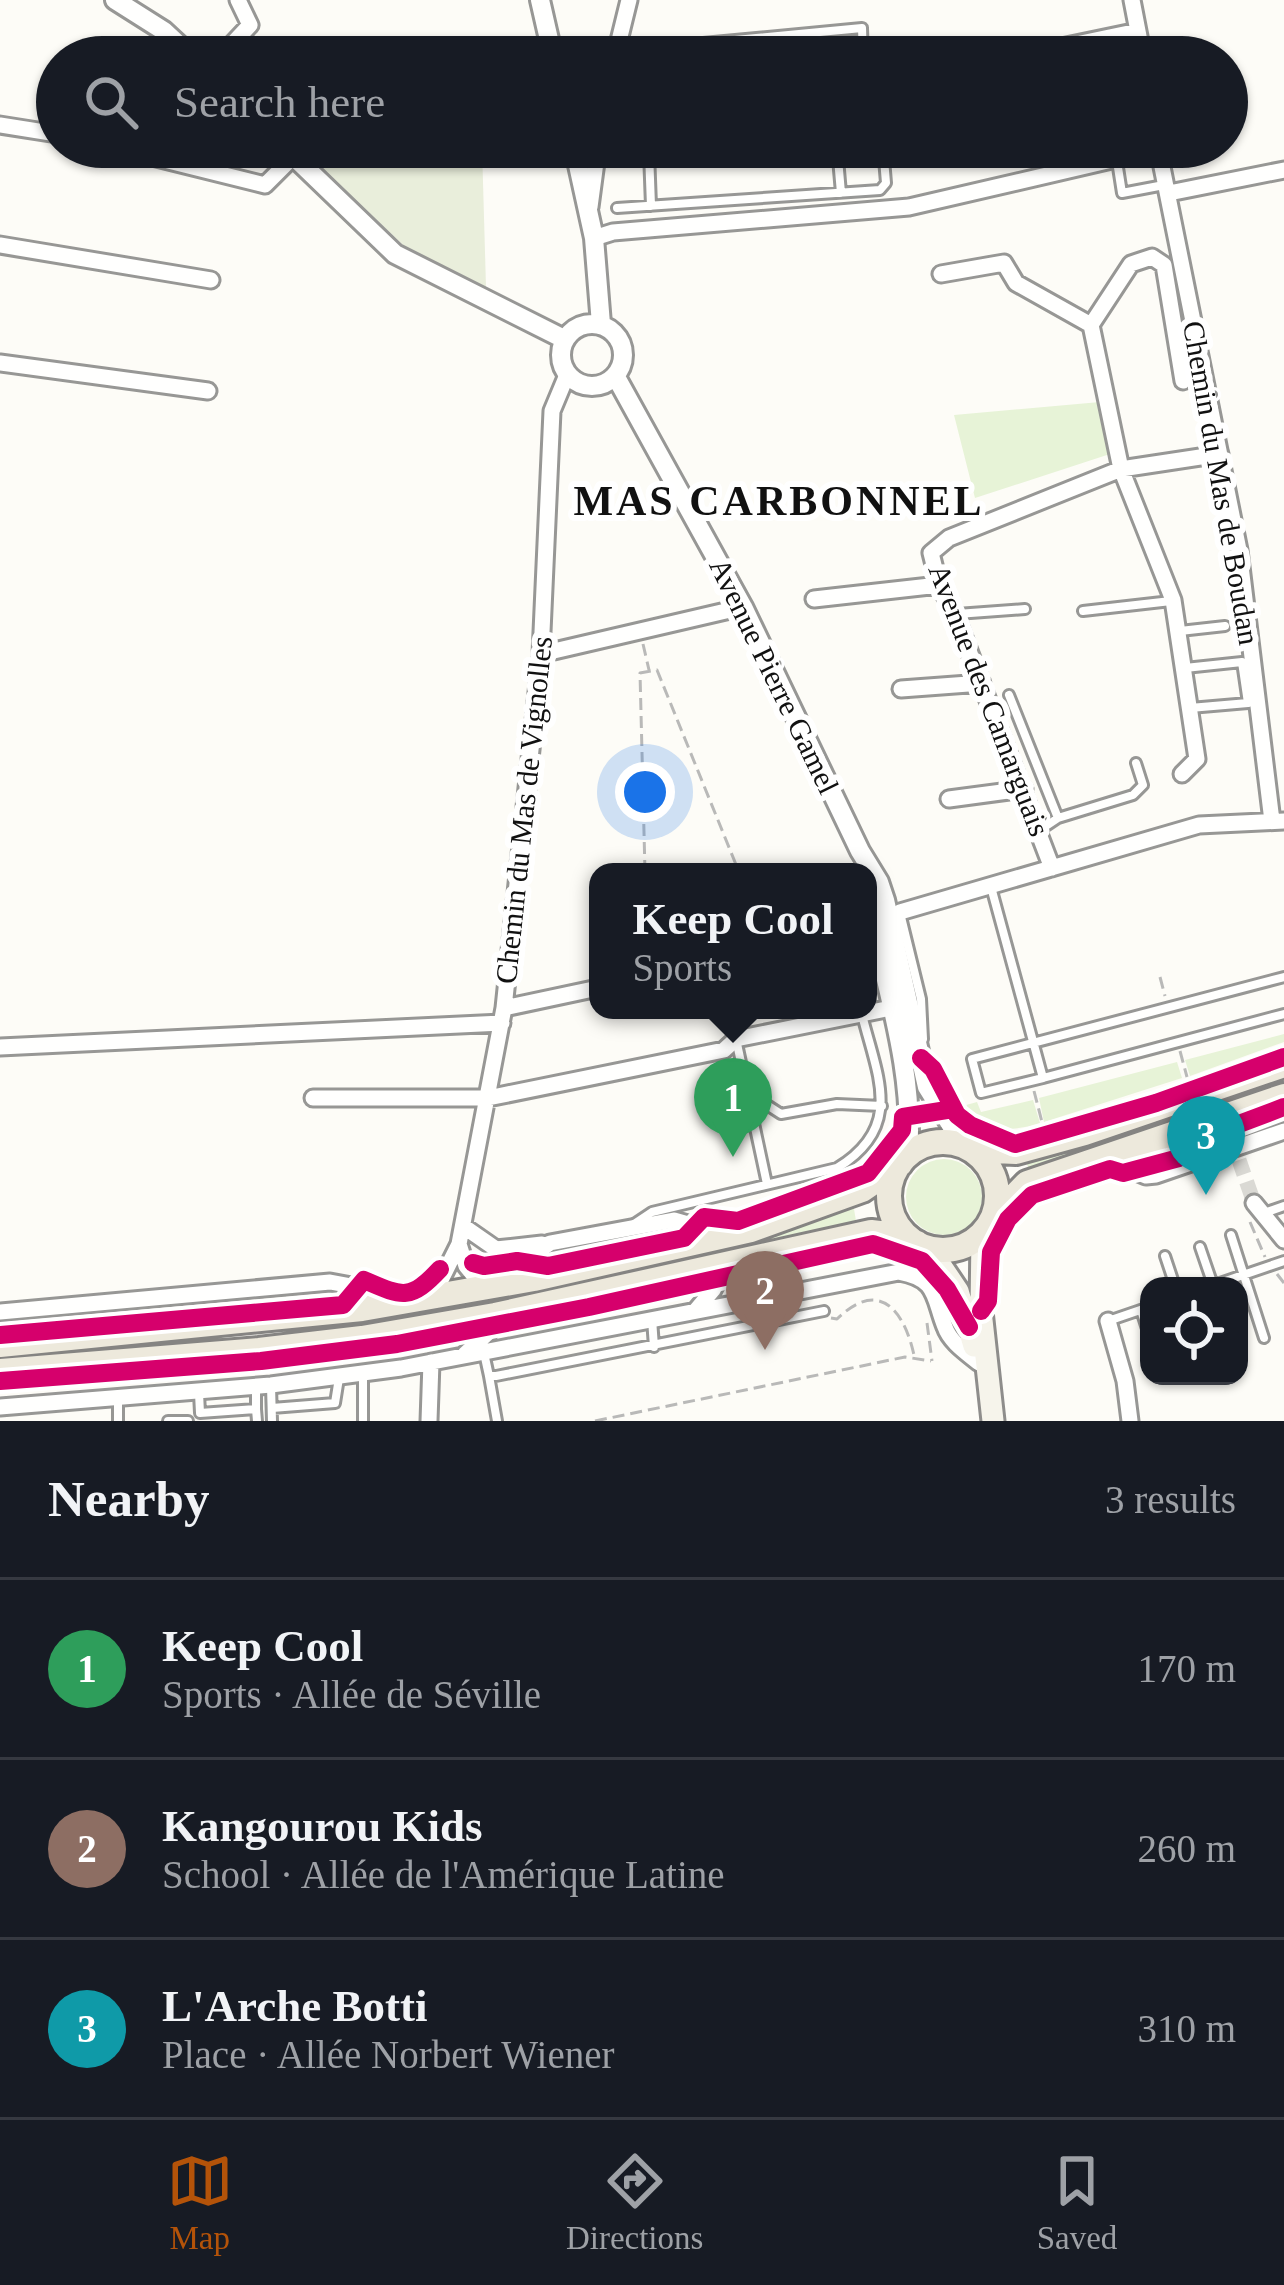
<!DOCTYPE html>
<meta charset="utf-8">
<style>
:root{--surface:#171b24;--page:#242831;--text:#f1f3f6;--muted:#9ea1a6;--line:#363941;--accent:#b45309}
body{margin:0;font-family:"Times New Roman",serif;background:var(--page);color:var(--text)}
.controls{position:absolute;right:36px;bottom:36px;display:grid;overflow:hidden;border-radius:24px;box-shadow:0 3px 9px #0004}
.controls button{width:108px;height:108px;display:grid;place-items:center;padding:0;border:0;border-bottom:3px solid var(--line);background:var(--surface);color:var(--text);font:60px sans-serif}
.you{position:absolute;left:645px;top:792px;width:42px;height:42px;margin:-30px;border:9px solid #fff;border-radius:50%;background:#1a73e8;box-shadow:0 0 0 18px #1a73e833}
.badge{display:grid;place-items:center;width:78px;height:78px;border-radius:50%;background:var(--accent);color:#fff;font-size:39px;font-weight:700}
.pin{position:absolute;translate:-50% -99px;filter:drop-shadow(0 3px 6px #0008)}
.pin::after{content:'';position:absolute;top:63px;width:42px;height:36px;background:inherit;clip-path:polygon(0 0,100% 0,50% 100%)}
.popup{position:absolute;left:589px;top:863px;width:288px;height:156px;box-sizing:border-box;display:grid;place-content:center;border-radius:24px;background:var(--surface);filter:drop-shadow(0 3px 9px #0005);font-size:39px;white-space:nowrap;color:var(--muted)}
.popup b{font-size:45px;color:var(--text)}
.popup::after{content:'';position:absolute;left:50%;top:100%;margin-left:-24px;border:24px solid transparent;border-top-color:var(--surface)}
.list{margin:0;padding:0;list-style:none}
h2{display:flex;justify-content:space-between;align-items:center;height:156px;margin:0;padding:0 48px;font-size:51px}
h2 small{font-size:39px;font-weight:400;color:var(--muted)}
.list li{display:grid;grid-template-columns:78px 1fr auto;gap:36px;align-items:center;box-sizing:border-box;height:180px;padding:0 48px;border-top:3px solid var(--line)}
.list b{display:block;font-size:45px;white-space:nowrap}
.list p{margin:0;font-size:39px;white-space:nowrap;color:var(--muted)}
.list em{font-size:39px;font-style:normal;color:var(--muted)}
.icon{flex:none;width:66px;height:66px;fill:none;stroke:currentColor;stroke-width:2;stroke-linecap:round;stroke-linejoin:round}
.map{position:relative;flex:none;width:1284px;height:1421px;overflow:hidden}
.search{position:absolute;background:var(--surface);box-shadow:0 3px 9px #0004;left:36px;right:36px;top:36px;height:132px;display:flex;align-items:center;gap:30px;box-sizing:border-box;padding:0 42px;border-radius:66px;color:var(--muted);font-size:45px}
.sheet{height:696px;background:var(--surface)}
nav{display:flex;justify-content:space-around;align-items:center;box-sizing:border-box;height:168px;border-top:3px solid var(--line);background:var(--surface);font-size:33px;color:var(--muted)}
nav a{display:grid;justify-items:center;gap:6px}
nav .on{color:var(--accent)}
.map>svg:first-child{display:block}
.green{fill:#e7f3d7}
.cemetery{fill:#e9eedb}
.lines{fill:none;stroke-linecap:round;stroke-linejoin:round}
.minor-tunnel{stroke:#dad9d4;stroke-width:15;stroke-dasharray:15 8;stroke-linecap:butt}
.service-casing{stroke:#979795;stroke-width:14}
.minor-casing{stroke:#979795;stroke-width:21}
.tertiary-casing{stroke:#979795;stroke-width:24}
.secondary-casing{stroke:#8e8d8b;stroke-width:27}
.primary-casing{stroke:#858482;stroke-width:30}
.path{stroke:#b9b9b8;stroke-width:3;stroke-dasharray:12 6;stroke-linecap:butt}
.service{stroke:#fffffe;stroke-width:8}
.minor{stroke:#fffffe;stroke-width:15}
.tertiary{stroke:#fffffe;stroke-width:18}
.secondary{stroke:#f6f4eb;stroke-width:21}
.primary{stroke:#ede9dc;stroke-width:24}
.cycleway-casing{stroke:#fff;stroke-width:26}
.cycleway{stroke:#d6006c;stroke-width:18}
.labels{text-anchor:middle;stroke-width:12;stroke-linejoin:round;paint-order:stroke}
.street-label{font-size:30px;fill:#111;stroke:#fff}
.district-label{font-size:42px;font-weight:bold;letter-spacing:3px;fill:#111;stroke:#fff}
</style>
<div class="map">
<svg width="1284" height="1421" viewBox="0 0 1284 1421">
<rect width="100%" height="100%" fill="#fdfcf7"/>
<path class="green" d="M1100,402L1110,454L975,498L954,415Z
M1284,1034V1042L1190,1076L1185,1060Z
M1177,1062L1182,1078L1044,1122L1039,1098Z
M1263,1087L1266,1097L1030,1174L1027,1164Z
M1033,1100L1040,1123C1009,1133 982,1132 959,1107L977,1102L981,1112Z
M906 1197a38 38 0 1 1 76 0a38 38 0 1 1-76 0Z
M853,1203L857,1227L498,1307L496,1298L719,1250Z"/>
<path class="cemetery" d="M299,147H482L486,287L417,258Z"/>
<g class="lines">
<path class="minor-tunnel" d="M1239,1160L1254,1203"/>
<g class="service-casing">
<path id="service" d="M703,57V43L862,28L863,57
M837,147L841,193
M1117,161L1122,193L1164,185
M651,206L649,152L712,147
M617,208L880,190L886,183L883,147
M1083,611L1171,601
M957,614L1025,609
M1180,631L1225,626
M1185,668L1242,662L1248,703L1190,708
M1009,695L1058,818L1040,830
M1058,818L1133,795L1143,785L1136,763
M991,887L1043,1078L1284,1014
M900,913L921,999L923,1039
M736,1039L767,1184
M1043,1078L981,1093L972,1059L1284,977
M750,1105L764,1103L781,1114L837,1104L882,1106
M1264,1213L1284,1206
M634,1224L652,1212L837,1168C904,1127 878,1078 862,1015
M1231,1235L1264,1338
M1200,1247L1213,1285
M1165,1256L1175,1286
M1211,1286L1284,1261
M1141,1310L1149,1335
M652,1319L654,1347
M1111,1320L1149,1307
M484,1353L489,1376H496L824,1311
M489,1376L497,1421
M271,1386L272,1421
M199,1393L200,1413L256,1409V1386
M118,1399V1421
M272,1408L335,1403L339,1378
M256,1409L257,1421
M168,1421H188
M363,1421V1374"/>
</g>
<g class="minor-casing">
<path id="minor" d="M1132,0L1143,57
M220,57L250,25L238,0
M615,57L629,0
M1014,57L1138,31
M0,125L57,134
M112,147L265,185L293,157
M1158,147L1239,550L1272,821
M1169,193L1284,170
M590,207L598,147
M594,238L613,232L909,207L1159,149
M0,245L211,280
M941,274L1004,263L1016,283L1091,325L1121,469L1173,600L1197,759L1182,774
M1091,325L1131,264L1152,257L1164,265L1183,381
M0,363L208,391
M814,599L939,585
M541,654L743,607
M901,689L982,683
M949,799L1024,789
M1052,868L955,614L939,585L931,553L949,538L1121,469L1220,454
M881,926L900,912L1199,825L1284,821
M504,1008L598,988
M0,1047L502,1023
M313,1098H488L724,1050L736,1039L891,1008
M1102,1158L1146,1176L1156,1175L1284,1131
M1254,1203L1284,1240
M463,1226L496,1249L542,1244
M459,1244L504,1008L541,654L552,411L567,375
M518,1282L531,1256L550,1243L674,1220L727,1235
M433,1296L459,1244L466,1266L484,1288
M696,1310L713,1290L726,1265
M0,1312L330,1282L357,1287L388,1303
M1108,1321L1125,1381L1130,1421
M465,1354L489,1332L495,1315
M0,1407L271,1385L401,1368L899,1272C938,1279 933,1297 945,1327C950,1342 967,1353 979,1363
M429,1421L431,1362"/>
</g>
<g class="tertiary-casing">
<path id="tertiary" d="M115,0L164,31L192,57
M540,0L553,57
M284,147L395,254L564,339
M574,147L594,238L601,324
M561 355a31 31 0 1 1 62 0a31 31 0 1 1-62 0Z
M616,377L743,607L860,851L879,882L885,900L927,1087L964,1146
M868,899C884,984 915,1068 908,1156"/>
</g>
<g class="secondary-casing">
<path id="secondary" d="M982,1234L981,1311L993,1421
M929,1248L958,1291L974,1346"/>
</g>
<g class="primary-casing">
<path id="primary" d="M889 1196a54 54 0 1 1 108 0a54 54 0 1 1-108 0Z
M972,1150L1016,1152L1085,1133L1284,1065
M994,1217L1027,1183L1284,1096
M0,1345L362,1309L534,1279L751,1230L862,1190L900,1164
M0,1371L259,1350L362,1338L495,1315L871,1232L896,1235L917,1243"/>
</g>
<path class="path" d="M643,644L649,670
M645,872L640,673L657,670L739,872
M1160,977L1165,996
M1180,1051L1187,1077
M1034,1091L1042,1122
M1250,1222L1265,1257
M1277,1274L1284,1283
M831,1318L837,1319C879,1278 904,1310 914,1355
M927,1323L932,1361
M595,1421L905,1357L931,1361"/>
<use href="#service" class="service"/>
<use href="#minor" class="minor"/>
<use href="#tertiary" class="tertiary"/>
<use href="#secondary" class="secondary"/>
<use href="#primary" class="primary"/>
<g class="cycleway-casing">
<path id="cycleway" d="M921,1058L933,1069L957,1115L970,1125L1015,1144L1156,1103L1284,1057
M473,1263L484,1266L517,1261L548,1266L684,1238L704,1217L738,1221L868,1173L902,1130L903,1117L953,1109
M981,1311L988,1301L991,1252L1008,1219L1032,1195L1110,1169L1123,1173L1179,1158L1190,1150L1191,1142L1284,1107
M0,1335L343,1305L364,1280C403,1297 410,1301 440,1269
M0,1381L261,1361L397,1344L589,1307L873,1244L922,1261L947,1289L969,1327"/>
</g>
<use href="#cycleway" class="cycleway"/>
</g>
<g class="labels">
<g class="street-label">
<text transform="translate(1221 483) rotate(80)" y="10">Chemin du Mas de Boudan</text>
<text transform="translate(774 676) rotate(64)" y="10">Avenue Pierre Gamel</text>
<text transform="translate(989 700) rotate(69)" y="10">Avenue des Camarguais</text>
<text transform="translate(524 810) rotate(-84)" y="10">Chemin du Mas de Vignolles</text>
</g>
<g class="district-label">
<text x="779" y="515">MAS CARBONNEL</text>
</g>
</g>
</svg>
<div class="controls">
<button><svg class="icon" aria-label="locate" viewBox="0 0 24 24"><circle cx="12" cy="12" r="6"/><path d="M12 2v4M12 18v4M2 12h4M18 12h4"/></svg></button>
</div>
<div class="you"></div>
<div class="pin badge" style="left:733px;top:1157px;background:#2e9e5b">1</div>
<div class="popup"><b>Keep Cool</b>Sports</div>
<div class="pin badge" style="left:765px;top:1350px;background:#8d6e63">2</div>
<div class="pin badge" style="left:1206px;top:1195px;background:#0f9aa8">3</div>
<div class="search"><svg class="icon" aria-label="search" viewBox="0 0 24 24"><circle cx="10" cy="10" r="6"/><path d="M15 15l6 6"/></svg>Search here</div>
</div>
<section class="sheet">
<h2>Nearby<small>3 results</small></h2>
<ul class="list">
<li><span class="badge" style="background:#2e9e5b">1</span><div><b>Keep Cool</b><p>Sports · Allée de Séville</p></div><em>170 m</em></li>
<li><span class="badge" style="background:#8d6e63">2</span><div><b>Kangourou Kids</b><p>School · Allée de l'Amérique Latine</p></div><em>260 m</em></li>
<li><span class="badge" style="background:#0f9aa8">3</span><div><b>L'Arche Botti</b><p>Place · Allée Norbert Wiener</p></div><em>310 m</em></li>
</ul>
</section>
<nav>
<a class="on"><svg class="icon" aria-label="map" viewBox="0 0 24 24"><path d="M3 6l6-2 6 2 6-2v14l-6 2-6-2-6 2zM9 4v14M15 6v14"/></svg>Map</a>
<a><svg class="icon" aria-label="directions" viewBox="0 0 24 24"><path d="M12 3l9 9-9 9-9-9zM9 14v-3h6M13 9l2 2-2 2"/></svg>Directions</a>
<a><svg class="icon" aria-label="saved" viewBox="0 0 24 24"><path d="M7 4h10v16l-5-4-5 4z"/></svg>Saved</a>
</nav>
